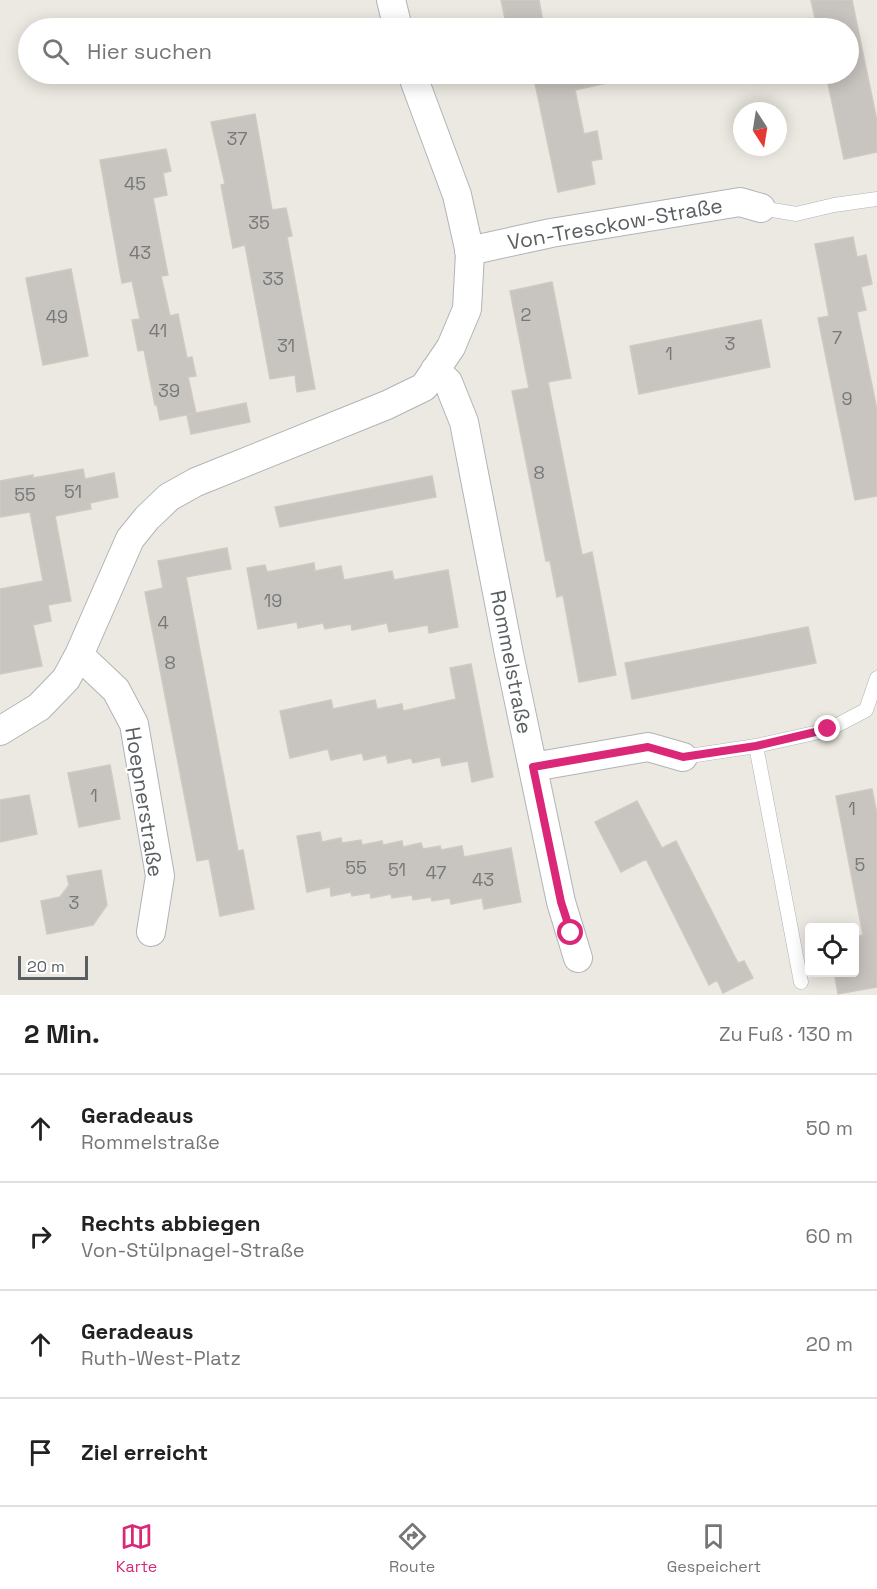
<!DOCTYPE html>
<html lang="de">
<meta charset="utf-8">
<style>
:root{--surface:#fff;--page:#f6f6f6;--text:#222;--muted:#767676;--line:#e0e0e0;--accent:#db2777}
body{margin:0;font-family:"Space Grotesk",sans-serif;background:var(--page);color:var(--text)}
.controls{position:absolute;right:18px;bottom:18px;display:grid;overflow:hidden;border-radius:6px;box-shadow:0 3px 15px #0003}
.controls button{width:54px;height:54px;display:grid;place-items:center;padding:0;border:0;border-bottom:2px solid var(--line);background:var(--surface);color:var(--text);font:30px sans-serif}
.compass{position:absolute;left:733px;top:102px;width:54px;height:54px;border-radius:50%;background:var(--surface);box-shadow:0 3px 15px #0003;rotate:168deg}
.scale{position:absolute;left:18px;bottom:15px;width:70px;box-sizing:border-box;padding-left:6px;border:3px solid #5a5f62;border-top:0;font-size:16px;line-height:21px;white-space:nowrap;color:#5a5f62;-webkit-text-stroke:4px #fff;paint-order:stroke}
.stop{position:absolute;width:18px;height:18px;margin:-14px;border:4px solid #db2777;border-radius:50%;background:#fff}
.stop.end{background:#db2777;border-color:#fff;box-shadow:0 2px 6px #0008}
.list{margin:0;padding:0;list-style:none}
h2{display:flex;justify-content:space-between;align-items:center;height:78px;margin:0;padding:0 24px;font-size:26px}
h2 small{font-size:20px;font-weight:400;color:var(--muted)}
.list li{display:grid;grid-template-columns:39px 1fr auto;gap:18px;align-items:center;box-sizing:border-box;height:108px;padding:0 24px;border-top:2px solid var(--line)}
.list b{display:block;font-size:22px;white-space:nowrap}
.list p{margin:0;font-size:20px;white-space:nowrap;color:var(--muted)}
.list em{font-size:20px;font-style:normal;color:var(--muted)}
.icon{flex:none;width:33px;height:33px;fill:none;stroke:currentColor;stroke-width:2;stroke-linecap:round;stroke-linejoin:round}
.map{position:relative;flex:none;width:877px;height:995px;overflow:hidden}
.search{position:absolute;background:var(--surface);box-shadow:0 3px 15px #0003;left:18px;right:18px;top:18px;height:66px;display:flex;align-items:center;gap:15px;box-sizing:border-box;padding:0 21px;border-radius:33px;color:var(--muted);font-size:22px}
.sheet{height:510px;background:var(--surface)}
nav{display:flex;justify-content:space-around;align-items:center;box-sizing:border-box;height:84px;border-top:2px solid var(--line);background:var(--surface);font-size:16px;color:var(--muted)}
nav a{display:grid;justify-items:center;gap:3px}
nav .on{color:var(--accent)}
.map>svg:first-child{display:block}
.building{fill:#c8c4bf;stroke:#d1c9c1;stroke-width:1.5}
.lines{fill:none;stroke-linecap:round;stroke-linejoin:round}
.service-casing{stroke:#b0b4b7;stroke-width:15}
.minor-casing{stroke:#b0b4b7;stroke-width:30}
.service{stroke:#fff;stroke-width:14}
.minor{stroke:#fff;stroke-width:28}
.route{stroke:#db2777;stroke-width:8}
.labels{text-anchor:middle;stroke-width:4.5;stroke-linejoin:round;paint-order:stroke}
.number-label{font-size:18px;fill:#767879}
.street-label{font-size:21px;fill:#5a5f62;stroke:#fff}
</style>
<div class="map">
<svg width="877" height="995" viewBox="0 0 877 995">
<rect width="100%" height="100%" fill="#ece9e2"/>
<path class="building" d="M501,0H539L544,28H507Z
M811,0H852L877,121V152L844,159L826,74H849V28H817Z
M533,74H611L612,82L575,90L584,134L597,131L602,159L591,161L595,184L558,192Z
M255,114L272,210L286,208L292,236L287,237L315,389L297,392L295,375L270,379L245,245L233,248L221,185L225,184L211,122Z
M166,149L171,171L163,173L167,195L153,198L168,275L161,276L170,316L178,314L187,358L192,357L196,376L188,377L196,413L160,420L157,405H155L144,350L138,351L132,320L140,319L132,281L122,283L100,160Z
M853,237L857,257L866,255L872,284L861,287L866,310L857,312L877,410V496L855,500L818,318L829,316L815,244Z
M71,269L88,356L43,365L26,278Z
M552,282L571,378L548,382L582,555L592,552L616,675L579,682L563,595L557,597L550,561H546L512,391L529,388L510,291Z
M761,320L770,367L639,394L630,346Z
M246,403L250,422L191,434L187,415Z
M83,469L85,479L114,473L118,497L90,503L91,509L55,516L71,601L48,605L51,621L33,625L42,666L0,674V589L43,581L30,512L0,517V481L33,475V478Z
M432,476L436,497L280,527L275,507Z
M227,548L231,569L186,577L238,851L243,850L254,909L220,916L209,859L197,861L145,592L163,588L158,561Z
M314,563L315,571L341,566L344,580L392,571L394,580L448,570L458,627L429,633L428,625L389,632L387,623L352,630L351,624L325,629L323,623L298,628L297,622L258,629L247,568L265,565L267,572Z
M808,627L816,663L632,699L625,663Z
M471,664L493,777L472,782L468,761L442,766L440,757L413,763L411,758L388,763L386,755L364,760L362,753L331,760L328,749L290,758L280,711L331,700L333,709L375,700L377,709L402,704L403,711L456,699L450,668Z
M110,765L120,819L79,827L68,773Z
M872,789L877,814V987L838,994L834,972H855V937L863,935L836,796Z
M29,795L37,834L0,842V800Z
M637,801L662,848L676,841L738,963L744,961L753,978L723,993L717,980L709,985L646,859L621,872L595,822Z
M320,832L322,842L341,838L342,843L361,840L362,845L382,841L383,845L402,841L403,847L421,843L423,849L440,846L441,850L462,846L464,857L511,848L521,902L484,909L482,898L451,904L450,898L432,901L431,897L413,900L412,895L392,898L391,894L371,898L370,893L352,896L351,892L331,896L330,887L307,892L297,836Z
M101,870L107,905L93,925L47,934L41,901L60,897L69,885L67,876Z"/>
<g class="lines">
<g class="service-casing">
<path id="service" d="M761,208L796,214L834,205L877,199
M756,746L828,730L866,710L877,678
M683,757L756,746L801,982"/>
</g>
<g class="minor-casing">
<path id="minor" d="M391,0L398,28
M469,251L551,233L740,202L761,208
M435,370L448,382L464,422L509,654L561,902L578,958
M79,655L116,690L134,724L160,876L151,932
M0,731L39,707L66,679L79,655L130,539L147,518L169,497L196,482L387,405L424,387L451,347L467,309L470,253L457,195L412,74
M533,767L648,747L683,757"/>
</g>
<use href="#service" class="service"/>
<use href="#minor" class="minor"/>
</g>
<g class="lines">
<path class="route" d="M571,933L561,902L533,767L648,747L683,757L756,746L828,729"/>
</g>
<g class="labels">
<g class="number-label">
<text x="237" y="145">37</text>
<text x="135" y="190">45</text>
<text x="259" y="229">35</text>
<text x="140" y="259">43</text>
<text x="273" y="285">33</text>
<text x="526" y="321">2</text>
<text x="57" y="323">49</text>
<text x="158" y="337">41</text>
<text x="837" y="344">7</text>
<text x="730" y="350">3</text>
<text x="286" y="352">31</text>
<text x="669" y="360">1</text>
<text x="169" y="397">39</text>
<text x="847" y="405">9</text>
<text x="539" y="479">8</text>
<text x="73" y="498">51</text>
<text x="25" y="501">55</text>
<text x="273" y="607">19</text>
<text x="163" y="629">4</text>
<text x="170" y="669">8</text>
<text x="94" y="802">1</text>
<text x="852" y="815">1</text>
<text x="860" y="871">5</text>
<text x="356" y="874">55</text>
<text x="397" y="876">51</text>
<text x="436" y="879">47</text>
<text x="483" y="886">43</text>
<text x="74" y="909">3</text>
</g>
<g class="street-label">
<text transform="translate(615 224) rotate(-10)" y="7">Von-Tresckow-Straße</text>
<text transform="translate(511 662) rotate(79)" y="7">Rommelstraße</text>
<text transform="translate(144 802) rotate(81)" y="7">Hoepnerstraße</text>
</g>
</g>
</svg>
<div class="controls">
<button><svg class="icon" aria-label="locate" viewBox="0 0 24 24"><circle cx="12" cy="12" r="6"/><path d="M12 2v4M12 18v4M2 12h4M18 12h4"/></svg></button>
</div>
<svg class="compass" viewBox="-18 -18 36 36"><path d="M0-13l5 13h-10z" fill="#e53935"/><path d="M0 13l5-13h-10z" fill="#767676"/></svg>
<div class="scale">20 m</div>
<div class="stop" style="left:571px;top:933px"></div>
<div class="stop end" style="left:828px;top:729px"></div>
<div class="search"><svg class="icon" aria-label="search" viewBox="0 0 24 24"><circle cx="10" cy="10" r="6"/><path d="M15 15l6 6"/></svg>Hier suchen</div>
</div>
<section class="sheet">
<h2>2 Min.<small>Zu Fuß · 130 m</small></h2>
<ul class="list">
<li><svg class="icon" aria-label="ahead" viewBox="0 0 24 24"><path d="M12 20V5M6 11l6-6 6 6"/></svg><div><b>Geradeaus</b><p>Rommelstraße</p></div><em>50 m</em></li>
<li><svg class="icon" aria-label="right" viewBox="0 0 24 24"><path d="M7 20v-9h11M14 6l5 5-5 5"/></svg><div><b>Rechts abbiegen</b><p>Von-Stülpnagel-Straße</p></div><em>60 m</em></li>
<li><svg class="icon" aria-label="ahead" viewBox="0 0 24 24"><path d="M12 20V5M6 11l6-6 6 6"/></svg><div><b>Geradeaus</b><p>Ruth-West-Platz</p></div><em>20 m</em></li>
<li><svg class="icon" aria-label="arrive" viewBox="0 0 24 24"><path d="M6 21V4h12l-3 4 3 4H6"/></svg><div><b>Ziel erreicht</b></div></li>
</ul>
</section>
<nav>
<a class="on"><svg class="icon" aria-label="map" viewBox="0 0 24 24"><path d="M3 6l6-2 6 2 6-2v14l-6 2-6-2-6 2zM9 4v14M15 6v14"/></svg>Karte</a>
<a><svg class="icon" aria-label="directions" viewBox="0 0 24 24"><path d="M12 3l9 9-9 9-9-9zM9 14v-3h6M13 9l2 2-2 2"/></svg>Route</a>
<a><svg class="icon" aria-label="saved" viewBox="0 0 24 24"><path d="M7 4h10v16l-5-4-5 4z"/></svg>Gespeichert</a>
</nav>
